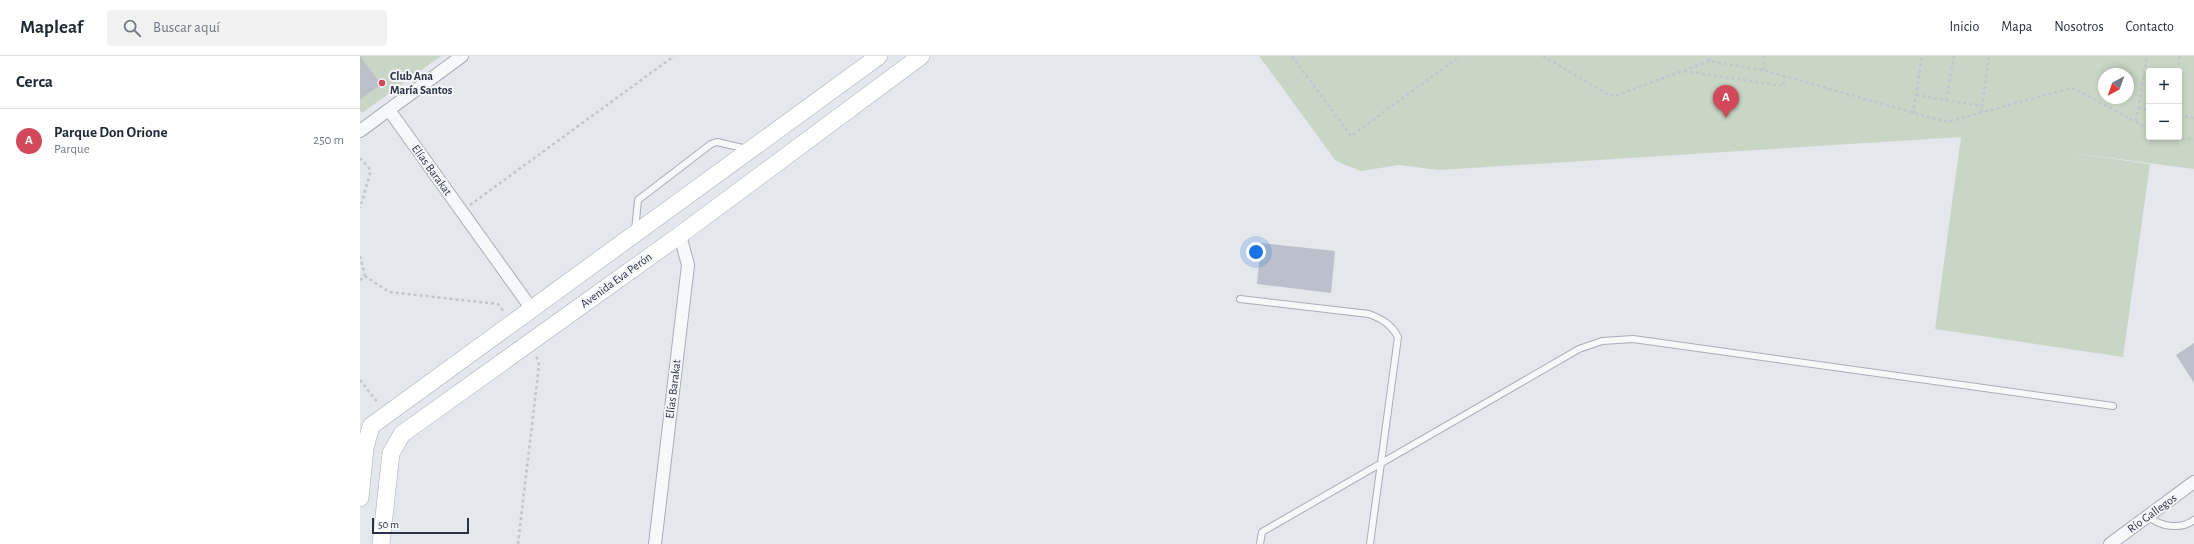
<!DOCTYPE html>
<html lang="es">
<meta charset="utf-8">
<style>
:root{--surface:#fff;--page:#f2f2f3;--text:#1f2937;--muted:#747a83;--line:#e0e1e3;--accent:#d1495b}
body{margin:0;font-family:"Alegreya Sans",sans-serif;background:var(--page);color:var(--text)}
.controls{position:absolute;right:12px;top:12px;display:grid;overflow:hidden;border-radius:4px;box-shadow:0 2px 6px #0003}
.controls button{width:36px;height:36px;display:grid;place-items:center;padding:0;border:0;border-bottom:1px solid var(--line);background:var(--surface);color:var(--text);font:20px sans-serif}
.compass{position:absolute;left:1738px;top:12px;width:36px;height:36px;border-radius:50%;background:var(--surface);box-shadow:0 2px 6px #0003;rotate:220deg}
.scale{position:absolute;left:12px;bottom:10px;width:97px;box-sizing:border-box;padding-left:4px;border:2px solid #2b3445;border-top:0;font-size:11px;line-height:14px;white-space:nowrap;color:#2b3445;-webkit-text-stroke:3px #f4f6f9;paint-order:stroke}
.you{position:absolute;left:896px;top:196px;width:14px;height:14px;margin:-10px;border:3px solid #fff;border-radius:50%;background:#1a73e8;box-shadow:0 0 0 6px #1a73e833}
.badge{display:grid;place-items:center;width:26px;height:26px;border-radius:50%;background:var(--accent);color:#fff;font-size:13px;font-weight:700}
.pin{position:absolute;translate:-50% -33px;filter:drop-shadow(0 1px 2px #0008)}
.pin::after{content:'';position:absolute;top:21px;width:14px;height:12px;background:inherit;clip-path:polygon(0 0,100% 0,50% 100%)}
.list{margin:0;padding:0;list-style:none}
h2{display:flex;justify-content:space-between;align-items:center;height:52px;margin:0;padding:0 16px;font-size:17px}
h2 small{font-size:13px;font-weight:400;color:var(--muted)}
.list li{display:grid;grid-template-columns:26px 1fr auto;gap:12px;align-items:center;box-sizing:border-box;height:64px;padding:0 16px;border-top:1px solid var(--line)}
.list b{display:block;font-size:15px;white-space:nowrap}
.list p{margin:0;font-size:13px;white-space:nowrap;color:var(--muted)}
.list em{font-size:13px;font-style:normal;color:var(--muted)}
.icon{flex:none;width:22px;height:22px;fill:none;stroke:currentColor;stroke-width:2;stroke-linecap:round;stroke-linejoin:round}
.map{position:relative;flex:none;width:1834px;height:488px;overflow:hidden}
header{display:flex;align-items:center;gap:24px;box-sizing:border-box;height:56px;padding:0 20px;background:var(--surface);border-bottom:1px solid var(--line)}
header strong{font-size:19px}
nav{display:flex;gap:22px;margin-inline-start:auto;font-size:14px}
.search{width:280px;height:36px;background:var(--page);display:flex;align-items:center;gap:10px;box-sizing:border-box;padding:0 14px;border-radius:4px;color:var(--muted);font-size:15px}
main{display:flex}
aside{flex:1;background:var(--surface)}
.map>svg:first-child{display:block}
.green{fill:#c9d6c5;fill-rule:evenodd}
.building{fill:#bbc0ca}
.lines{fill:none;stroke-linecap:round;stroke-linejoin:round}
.lane-casing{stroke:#a9aeb7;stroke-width:8}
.street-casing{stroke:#a9aeb7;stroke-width:14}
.secondary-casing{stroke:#a9aeb7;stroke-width:18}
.path{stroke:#c2c5cb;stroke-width:2.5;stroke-dasharray:3 3;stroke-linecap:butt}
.lane{stroke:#f7f8fa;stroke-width:6}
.street{stroke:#f7f8fa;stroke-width:12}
.secondary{stroke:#fff;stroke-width:17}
.poi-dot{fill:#d1495b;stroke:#f4f6f9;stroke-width:1.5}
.labels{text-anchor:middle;stroke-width:4;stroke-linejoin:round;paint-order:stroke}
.poi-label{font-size:12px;font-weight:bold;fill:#2b3445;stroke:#f4f6f9;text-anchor:start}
.street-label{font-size:12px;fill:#2b3445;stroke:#f4f6f9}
</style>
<header>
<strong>Mapleaf</strong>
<div class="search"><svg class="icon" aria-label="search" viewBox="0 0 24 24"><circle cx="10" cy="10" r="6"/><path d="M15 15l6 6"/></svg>Buscar aquí</div>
<nav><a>Inicio</a><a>Mapa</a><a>Nosotros</a><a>Contacto</a></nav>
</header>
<main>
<aside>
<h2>Cerca<small></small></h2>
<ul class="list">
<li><span class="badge">A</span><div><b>Parque Don Orione</b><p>Parque</p></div><em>250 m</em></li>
</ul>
</aside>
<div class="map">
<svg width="1834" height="488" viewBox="0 0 1834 488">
<rect width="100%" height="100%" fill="#e4e7ec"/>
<path class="green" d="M0,0H81L2,57L0,54Z
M899,0H1834V113L1698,95L1790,108L1763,301L1575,273L1601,81L1079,114L1039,109L1001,115L976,105ZM1789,15H1819V81H1789ZM1744,18H1768V42H1744Z"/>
<path class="building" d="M0,0L21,28L0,44Z
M901,187L975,195L971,237L897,228Z
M1834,287V327L1816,299Z"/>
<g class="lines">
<g class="lane-casing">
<path id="lane" d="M275,175L278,144L351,88L357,86L387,93
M880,243L1009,258C1022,263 1031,268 1038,281L1010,488
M1788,460C1800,471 1821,474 1834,464
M900,488L902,476L1219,293L1242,285L1273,283L1753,350"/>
</g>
<g class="street-casing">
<path id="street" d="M29,54L171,252
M0,75L102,0
M295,488L328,209L320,179
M1750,488L1834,426"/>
</g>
<g class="secondary-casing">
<path id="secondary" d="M0,442L5,392L11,370L519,0
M21,488L31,397L42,378L320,179L561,0"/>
</g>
<path class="path" d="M932,0L991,80L1100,0
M1183,0L1247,38L1255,40L1349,5L1403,14L1583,65H1591L1707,33H1715L1789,73
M1349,5L1350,0
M1403,14L1405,0
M1324,15L1423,30L1425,21
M1818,15L1820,0
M1556,39L1622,50
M1586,44L1594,0
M1778,52L1789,54
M1621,57L1629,0
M1553,58L1562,0
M1819,59L1834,62
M1776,65L1787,0
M1804,81L1811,83H1834
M0,102L9,112L10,118L0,152
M110,149L314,0
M0,200L5,220
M0,224L5,220L29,236L138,248L144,256
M0,324L18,347
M158,488L179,309L176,298"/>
<use href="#lane" class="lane"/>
<use href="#street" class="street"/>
<use href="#secondary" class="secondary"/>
</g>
<circle class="poi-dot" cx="22" cy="27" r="4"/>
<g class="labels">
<g class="poi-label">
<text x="30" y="24">Club Ana<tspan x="30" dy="14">María Santos</tspan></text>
</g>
<g class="street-label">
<text transform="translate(72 114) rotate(54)" y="4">Elías Barakat</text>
<text transform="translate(256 224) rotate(-36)" y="4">Avenida Eva Perón</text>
<text transform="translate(313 333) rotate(-83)" y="4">Elías Barakat</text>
<text transform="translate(1792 457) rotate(-36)" y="4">Río Gallegos</text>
</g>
</g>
</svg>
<div class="controls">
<button>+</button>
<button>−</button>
</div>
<svg class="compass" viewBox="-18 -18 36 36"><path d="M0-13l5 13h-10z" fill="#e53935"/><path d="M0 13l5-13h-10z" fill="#747a83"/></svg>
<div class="scale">50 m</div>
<div class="you"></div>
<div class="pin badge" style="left:1366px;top:62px">A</div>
</div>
</main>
